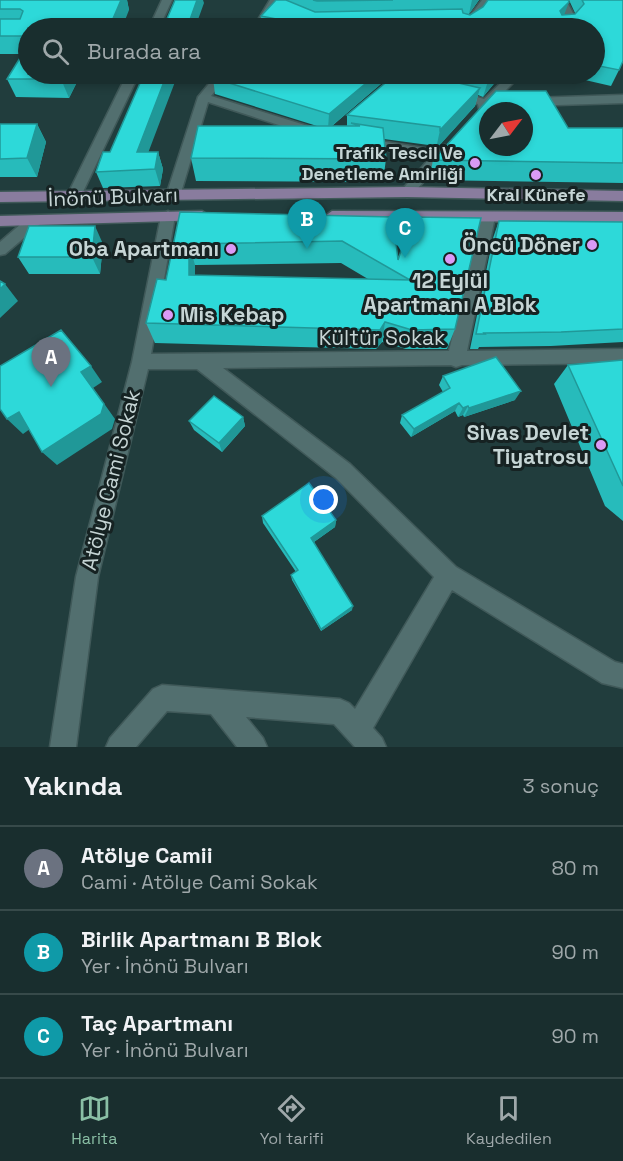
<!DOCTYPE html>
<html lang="tr">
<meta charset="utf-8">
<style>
:root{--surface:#192e2e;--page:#263a3a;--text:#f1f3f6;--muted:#9fa8aa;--line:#374a4a;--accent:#8abfa5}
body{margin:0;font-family:"Space Grotesk",sans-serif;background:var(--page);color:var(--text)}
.compass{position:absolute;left:479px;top:102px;width:54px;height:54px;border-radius:50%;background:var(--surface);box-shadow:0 3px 9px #0003;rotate:58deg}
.you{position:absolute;left:324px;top:500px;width:21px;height:21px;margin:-15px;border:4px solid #fff;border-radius:50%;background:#1a73e8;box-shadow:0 0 0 9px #1a73e833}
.badge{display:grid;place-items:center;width:39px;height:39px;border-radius:50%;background:var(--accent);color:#fff;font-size:20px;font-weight:700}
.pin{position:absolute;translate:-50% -50px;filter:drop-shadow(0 2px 3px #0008)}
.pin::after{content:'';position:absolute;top:32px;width:21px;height:18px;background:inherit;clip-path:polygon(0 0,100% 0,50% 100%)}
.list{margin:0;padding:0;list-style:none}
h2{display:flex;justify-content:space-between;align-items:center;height:78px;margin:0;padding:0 24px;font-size:26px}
h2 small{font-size:20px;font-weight:400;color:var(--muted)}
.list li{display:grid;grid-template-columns:39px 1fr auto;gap:18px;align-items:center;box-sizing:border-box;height:84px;padding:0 24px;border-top:2px solid var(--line)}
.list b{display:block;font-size:22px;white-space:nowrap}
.list p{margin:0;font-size:20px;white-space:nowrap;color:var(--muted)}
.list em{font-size:20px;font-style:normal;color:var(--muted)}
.icon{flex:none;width:33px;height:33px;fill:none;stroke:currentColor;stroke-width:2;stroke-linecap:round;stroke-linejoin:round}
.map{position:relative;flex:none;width:623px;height:747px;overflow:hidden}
.search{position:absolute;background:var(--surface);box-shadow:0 3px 9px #0003;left:18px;right:18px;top:18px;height:66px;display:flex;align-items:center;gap:15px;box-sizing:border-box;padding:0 21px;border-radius:33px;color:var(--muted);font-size:22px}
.sheet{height:330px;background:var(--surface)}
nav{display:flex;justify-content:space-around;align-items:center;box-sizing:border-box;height:84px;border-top:2px solid var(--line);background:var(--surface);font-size:16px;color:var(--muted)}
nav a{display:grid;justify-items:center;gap:3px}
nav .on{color:var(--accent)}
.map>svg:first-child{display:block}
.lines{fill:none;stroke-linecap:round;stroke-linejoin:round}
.minor-casing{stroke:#405959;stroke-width:3}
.major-casing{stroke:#405959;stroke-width:3}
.minor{fill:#526f6f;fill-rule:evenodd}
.major{fill:#897c9e;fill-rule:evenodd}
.wall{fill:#27bbbb;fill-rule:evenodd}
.shaded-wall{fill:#209898}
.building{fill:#2dd9d9;stroke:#209898;stroke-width:1.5;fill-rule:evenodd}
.poi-dot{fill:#da9af6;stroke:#162222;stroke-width:2}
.labels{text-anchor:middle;stroke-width:6;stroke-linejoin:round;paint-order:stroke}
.far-poi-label{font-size:18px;font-weight:bold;fill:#c6d5d5;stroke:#162222;text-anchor:end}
.street-label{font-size:21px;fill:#c6d5d5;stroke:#162222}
.poi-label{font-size:21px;font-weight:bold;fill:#c6d5d5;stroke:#162222;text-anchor:end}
</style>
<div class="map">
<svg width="623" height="747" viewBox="0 0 623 747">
<rect width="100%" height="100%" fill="#213d3d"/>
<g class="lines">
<g class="minor-casing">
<path id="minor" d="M162,0H172L159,28H149Z
M270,0H280L263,28H253Z
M482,0H492C481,15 476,28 456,28L469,17Z
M556,0H566L576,19L567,28H556L566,18Z
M127,74H139L81,196L74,201L69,199L67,196Z
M217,74H229L211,96L324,131L326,134L324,137H316L208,102L180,196L173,201L168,199L166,196L198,97Z
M362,74H379L417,84L419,86L413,89L364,76Z
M510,74H522L497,99L623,95V103L489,107L483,110L479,109L478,104L451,98L449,95L455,91L484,99Z
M361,138L436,150L445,145L452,149L412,195L407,197L400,192L430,158L356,145L355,142L356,139Z
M168,211L175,216L151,354L449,351L481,217L488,212L495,217L467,351L623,349V363L462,365L456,367L451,365L223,368L350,464L456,567L615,662L623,664V688L602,683L452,590L373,728L382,738L386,747H355L334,724L246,717L263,738L267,747H237L211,714L167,711L136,747H106L110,738L153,689L162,685L340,699L349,703L355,709L434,577L336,478L197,369H148L98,577L76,747H50L76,577L132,362L161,216Z
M34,216L41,221L39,225L5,254L0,255V242L29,217Z"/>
</g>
<g class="major-casing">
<path id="major" d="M407,187L623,191V201L407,197L0,202V192Z
M202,211L209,216L207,220L0,226V216Z
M332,211L623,212V222L332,221L325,216Z"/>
</g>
<use href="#minor" class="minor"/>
<use href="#major" class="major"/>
</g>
<path class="wall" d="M0,0H127L129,10L28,28V74H81L69,98L16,97L7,79L23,54H0Z
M276,0H479L469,14H467L470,15L575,14V13L569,0H623L619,70L611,86L559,74H594V28H262L261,16Z
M217,74H394L392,75L383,74L382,83L332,126H347V115L396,74H502L483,97L478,95L475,106L436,149V146L384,139L386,159L383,182L196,181L191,158L317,126L215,94L213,78Z
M0,124H37L46,142L37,177H0Z
M568,128H623V183L429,180L433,160Z
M149,152H158L163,169L160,186L103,188L96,172Z
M180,212L393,217L398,260L455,329L447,349H406L382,342L376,349L155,343L146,323L166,280ZM341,263L368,279L195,275V265Z
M499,221L623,222V342L551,346L479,347L478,349H470L493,238Z
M103,244L100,274H29L18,257Z
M623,360V521L605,506L554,384L568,365Z
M443,376L515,400L464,417L463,415L458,417L455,411L411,437L400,423L402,415L443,392L439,385Z
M243,417L245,426L222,452L194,430L189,421Z
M262,516L336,520L335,527L314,542L352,610L321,631L292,580L291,575L296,572L263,523Z"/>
<path class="shaded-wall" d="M121,0H127L129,10L122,28H109Z
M197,0H203L204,3L195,28H187Z
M472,0H479L469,14Z
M569,2L563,18L560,11Z
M64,74H81L69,98L61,79Z
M167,74H178L142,169L137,152Z
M377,74H383L382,83L328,129L329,114Z
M494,74H502L483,97L488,81Z
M480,88L475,106L436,149L440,130Z
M37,124L46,142L37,177L27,158Z
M158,152L163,169L160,186L155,169Z
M95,226L103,244L100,274L92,257Z
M189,244L195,265V296L189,275Z
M5,284L18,301L0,318V289Z
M385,322L382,342L376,349L380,330Z
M91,366L102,382L93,388L115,419L112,429L57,465L42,452L81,372Z
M521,391L515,400L464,417L469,408Z
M459,403L455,411L411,437L414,429Z
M468,406L463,415L458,417L463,408Z
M19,412L34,426L23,434L7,419Z
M243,417L245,426L222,452L219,443Z
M336,520L335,527L311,544V538Z
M353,606L352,610L321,631V629Z"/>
<path class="building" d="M0,0H121L109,28H28V36H0V19H20L23,11L20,9H0Z
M175,0H197L187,28H163Z
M276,0H286L315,12L462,9L463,13L470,15L483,7L488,0H568L569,2L560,11L562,15L575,14L584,4L582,0H623V61L619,70L594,65V28H275L287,21L261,16Z
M313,0H393L317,1Z
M28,45V74H64L61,79H7Z
M144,74H167L137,152H158L155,169L96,172L103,152H110Z
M217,74H377L329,114L213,78Z
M396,74H420L480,88L440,130V127L347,115Z
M459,74H494L488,81Z
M496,91H546L568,128H623V163L433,160ZM488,111H524V147H488Z
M351,123L383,128L386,159L191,158L198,126H360Z
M0,124H37L27,158L0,159Z
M180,212L393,217L398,260L412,217L481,218L455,329L412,330L385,322L380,330L146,323L157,279L166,280ZM342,241L410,280L189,275V244Z
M499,221L623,222V329L561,332L484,333L485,334H476Z
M29,226H95L92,257H18Z
M0,281L5,284L0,289Z
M61,330L91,366L81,372L104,404L101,414L42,452L19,412L7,419L0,409V366Z
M496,357L521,391L469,408L468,406L463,408L459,403L414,429L402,415L450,388L443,376Z
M623,360V486L568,365Z
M214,396L243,417L219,443L189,421Z
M309,483L336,520L311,538L353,606L321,629L291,575L298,570L262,516Z"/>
<g class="poi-dot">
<circle cx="475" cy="163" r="6"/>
<circle cx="536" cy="175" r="6"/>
<circle cx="592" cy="245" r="6"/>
<circle cx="231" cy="249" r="6"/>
<circle cx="450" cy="259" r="6"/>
<circle cx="168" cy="315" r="6"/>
<circle cx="601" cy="445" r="6"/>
</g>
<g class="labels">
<g class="far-poi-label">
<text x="463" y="159">Trafik Tescil Ve<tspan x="463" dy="21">Denetleme Amirliği</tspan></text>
<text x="536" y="201" text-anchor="middle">Kral Künefe</text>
</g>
<g class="street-label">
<text transform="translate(113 197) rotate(-2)" y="7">İnönü Bulvarı</text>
<text x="382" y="345">Kültür Sokak</text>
<text transform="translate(111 480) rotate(-76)" y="7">Atölye Cami Sokak</text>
</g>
<g class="poi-label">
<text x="580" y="252">Öncü Döner</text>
<text x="219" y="256">Oba Apartmanı</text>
<text x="450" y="288" text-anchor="middle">12 Eylül<tspan x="450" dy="24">Apartmanı A Blok</tspan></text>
<text x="180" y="322" text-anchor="start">Mis Kebap</text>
<text x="589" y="440">Sivas Devlet<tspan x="589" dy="24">Tiyatrosu</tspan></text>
</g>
</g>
</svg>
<svg class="compass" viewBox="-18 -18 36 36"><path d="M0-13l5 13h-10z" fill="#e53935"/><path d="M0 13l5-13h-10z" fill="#9fa8aa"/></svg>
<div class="you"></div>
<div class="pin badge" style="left:51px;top:387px;background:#6b7280">A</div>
<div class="pin badge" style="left:307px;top:249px;background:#0f9aa8">B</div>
<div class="pin badge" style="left:405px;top:258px;background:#0f9aa8">C</div>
<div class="search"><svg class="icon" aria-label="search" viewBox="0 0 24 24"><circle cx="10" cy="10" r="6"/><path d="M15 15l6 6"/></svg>Burada ara</div>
</div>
<section class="sheet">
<h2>Yakında<small>3 sonuç</small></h2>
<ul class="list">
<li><span class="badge" style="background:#6b7280">A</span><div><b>Atölye Camii</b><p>Cami · Atölye Cami Sokak</p></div><em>80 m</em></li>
<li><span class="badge" style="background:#0f9aa8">B</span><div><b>Birlik Apartmanı B Blok</b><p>Yer · İnönü Bulvarı</p></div><em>90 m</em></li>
<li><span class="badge" style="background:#0f9aa8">C</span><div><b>Taç Apartmanı</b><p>Yer · İnönü Bulvarı</p></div><em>90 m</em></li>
</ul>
</section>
<nav>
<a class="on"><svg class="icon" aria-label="map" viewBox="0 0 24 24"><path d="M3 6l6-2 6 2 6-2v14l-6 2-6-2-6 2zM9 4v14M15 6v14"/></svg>Harita</a>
<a><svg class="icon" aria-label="directions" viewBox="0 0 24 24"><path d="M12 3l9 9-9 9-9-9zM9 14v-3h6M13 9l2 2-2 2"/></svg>Yol tarifi</a>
<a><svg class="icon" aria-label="saved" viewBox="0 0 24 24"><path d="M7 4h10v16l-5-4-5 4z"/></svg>Kaydedilen</a>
</nav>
